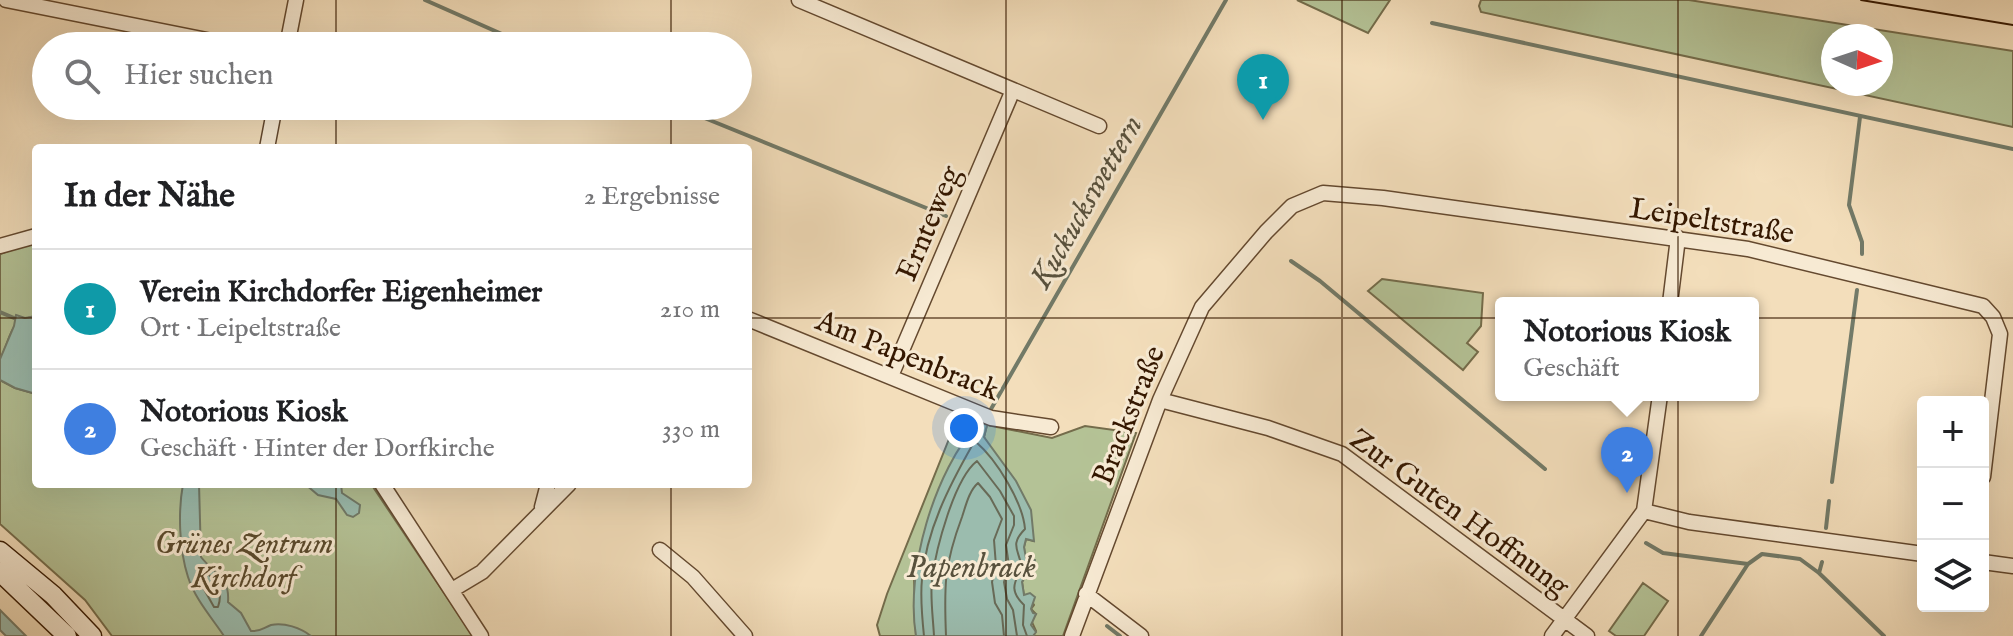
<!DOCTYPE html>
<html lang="de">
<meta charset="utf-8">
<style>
:root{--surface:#fff;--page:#f6f6f6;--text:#202124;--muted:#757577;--line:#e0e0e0;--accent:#1a73e8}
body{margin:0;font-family:"IM FELL English",serif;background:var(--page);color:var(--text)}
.controls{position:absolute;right:24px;bottom:24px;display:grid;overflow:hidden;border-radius:8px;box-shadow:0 8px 32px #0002}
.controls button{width:72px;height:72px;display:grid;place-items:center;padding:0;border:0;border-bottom:2px solid var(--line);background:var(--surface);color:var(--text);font:40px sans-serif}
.compass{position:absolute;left:1821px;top:24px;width:72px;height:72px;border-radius:50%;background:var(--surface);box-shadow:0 8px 32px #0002;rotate:93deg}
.you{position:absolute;left:964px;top:428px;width:28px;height:28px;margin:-20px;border:6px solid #fff;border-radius:50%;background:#1a73e8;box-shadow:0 0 0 12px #1a73e833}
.badge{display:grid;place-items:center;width:52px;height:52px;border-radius:50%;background:var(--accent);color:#fff;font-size:26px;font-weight:700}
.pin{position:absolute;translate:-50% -66px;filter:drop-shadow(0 2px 4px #0008)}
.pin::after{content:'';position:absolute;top:42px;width:28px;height:24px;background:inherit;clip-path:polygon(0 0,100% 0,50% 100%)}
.popup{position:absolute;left:1495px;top:297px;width:264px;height:104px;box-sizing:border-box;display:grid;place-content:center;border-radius:8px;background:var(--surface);filter:drop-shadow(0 2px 6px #0005);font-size:26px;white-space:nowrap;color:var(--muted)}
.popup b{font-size:30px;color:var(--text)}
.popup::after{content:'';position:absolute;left:50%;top:100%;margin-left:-16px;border:16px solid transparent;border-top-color:var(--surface)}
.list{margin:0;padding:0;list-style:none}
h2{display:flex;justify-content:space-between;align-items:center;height:104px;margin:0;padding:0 32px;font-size:34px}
h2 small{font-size:26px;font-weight:400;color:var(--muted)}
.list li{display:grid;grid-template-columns:52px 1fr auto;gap:24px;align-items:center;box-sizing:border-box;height:120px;padding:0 32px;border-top:2px solid var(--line)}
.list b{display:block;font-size:30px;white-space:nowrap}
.list p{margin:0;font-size:26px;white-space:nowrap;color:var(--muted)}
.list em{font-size:26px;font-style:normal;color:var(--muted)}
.icon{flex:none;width:44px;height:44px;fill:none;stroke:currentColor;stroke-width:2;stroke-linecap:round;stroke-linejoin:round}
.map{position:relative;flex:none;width:2013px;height:636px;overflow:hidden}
.search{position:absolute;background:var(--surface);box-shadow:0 8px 32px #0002;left:32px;top:32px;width:720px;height:88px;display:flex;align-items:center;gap:20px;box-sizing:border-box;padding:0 28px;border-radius:44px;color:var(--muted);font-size:30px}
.panel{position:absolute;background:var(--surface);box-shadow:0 8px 32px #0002;left:32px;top:144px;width:720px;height:344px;border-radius:8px}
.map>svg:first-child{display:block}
.green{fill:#b4c296;stroke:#746c4b;stroke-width:2;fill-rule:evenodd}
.water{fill:#9bbcae;stroke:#727a68;stroke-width:2}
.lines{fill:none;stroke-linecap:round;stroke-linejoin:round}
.shore{stroke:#686a57;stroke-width:2}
.stream{stroke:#727a68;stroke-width:4}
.minor-casing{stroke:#64492f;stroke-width:17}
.secondary-casing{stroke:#341700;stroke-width:21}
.minor{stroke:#f7ead3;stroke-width:14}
.secondary{stroke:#f7ead3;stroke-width:18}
.tram{stroke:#341700;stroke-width:2}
.grid{fill:none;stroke:#341700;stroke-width:2;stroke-opacity:0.55}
.labels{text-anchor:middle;stroke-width:6;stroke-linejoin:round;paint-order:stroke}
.street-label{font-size:30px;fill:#341700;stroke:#f7ead3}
.park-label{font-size:30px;font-style:italic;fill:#5a4a2d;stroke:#f7ead3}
.water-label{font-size:32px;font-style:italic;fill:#58513d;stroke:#f7ead3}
</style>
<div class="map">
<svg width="2013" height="636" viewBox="0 0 2013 636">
<rect width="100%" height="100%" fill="#f3debb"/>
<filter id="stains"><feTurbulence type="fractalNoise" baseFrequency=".0025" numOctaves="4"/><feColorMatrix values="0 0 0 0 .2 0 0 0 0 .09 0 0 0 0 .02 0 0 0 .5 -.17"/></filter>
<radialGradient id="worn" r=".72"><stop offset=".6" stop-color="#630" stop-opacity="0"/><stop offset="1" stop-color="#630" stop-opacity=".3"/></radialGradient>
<path class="green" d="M1297,0H1390L1368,33Z
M1481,0H1689L2013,51V127L1481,12L1479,6ZM1881,36V84H1833V36Z
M30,243H36V316C6,321 12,339 0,359V254Z
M1382,279L1483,293L1481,326L1467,343L1478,352L1463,370L1368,291Z
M0,380L15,388L36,394V484H371L473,636H112L85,600L0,524Z
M959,414L979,422L972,430L942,482L914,578L916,636H880L877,625L887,594Z
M987,425L1052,438L1085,426L1136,433L1063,636H1033L1036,631L1031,620L1036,614L1031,609L1034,605L1028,595L1024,596L1022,582L1030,569L1035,570L1031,560L1025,558L1024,547L1026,539L1033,541L984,437Z
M1643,583L1668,601L1644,636H1616L1609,631Z"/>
<path class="water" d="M16,315L25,318L36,316V394L15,388L0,380V359L14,326Z
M979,422L987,425L984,437L1016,481L1031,510L1034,541L1026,539L1024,547L1026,558L1035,560V570L1029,569L1022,582L1024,595L1030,593L1035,597L1031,609L1033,613L1036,614L1031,625L1036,632L1033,636H916C905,571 934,471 979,422Z
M183,484H199L201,557C214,574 230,576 228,602L241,613L251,631C260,632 263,628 271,625C284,622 301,628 311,636H224C212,618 195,599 188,577C179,549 178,512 183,484Z
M305,484H341L342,493L360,505L359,513L353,517L347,515L336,499L318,495Z
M0,610L26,636H6L0,630Z"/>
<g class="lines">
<path class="shore" d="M198,569C215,575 224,590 218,607H214L196,575Z
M924,636C922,617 920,598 922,579C926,531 949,486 973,444L976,442C997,460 1023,503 1025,529C1010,544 1018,549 1021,564C1023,576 1003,585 1024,605L1023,625L1027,636
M934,636C933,617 930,597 932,579C936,549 954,479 977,461L1000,491L1014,516V525L1006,545L1009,566L1004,582L1007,599L1013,610L1017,636
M946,636C944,586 944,565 962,517C966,505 969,491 978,483L990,497L1002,519L994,540L996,566L992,582L995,603L1002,615L1004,636"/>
<path class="stream" d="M425,0L529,46
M1432,23L2013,149
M675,106L946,216
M1860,117L1849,205L1862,242V254
M1291,261L1320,281L1545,469
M0,312L14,318
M983,423L1226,0
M1832,482L1857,290
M1826,528L1829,501
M1646,543L1663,553L1748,564L1762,554L1800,559L1819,573L1884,636
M1819,573L1822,562
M1107,626L1120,636
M1701,636L1748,564"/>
<g class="minor-casing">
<path id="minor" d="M6,0L237,46
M799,0L1099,126
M287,46L296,0
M267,148L275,106
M0,246L36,236
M1670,303L1678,238
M748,319L991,418L1051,427
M891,376L1013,90
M1160,400L1268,428L1342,454L1587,636
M382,484L481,636
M542,507L548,484
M1644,511L1689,522L1923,554
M660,550L693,577L745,636
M1983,562L2013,566
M452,590L482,572L569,484
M1086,594L1141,636
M1072,636L1160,400L1202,307L1266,232L1292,206L1323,193L1383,198L1748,249L1983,306L1993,317L2000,334L1983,477
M1552,636L1644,511L1660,395"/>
</g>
<g class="secondary-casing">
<path id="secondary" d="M0,551L53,595L92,636
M0,572L67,636"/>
</g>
<use href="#minor" class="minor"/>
<use href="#secondary" class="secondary"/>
<path class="tram" d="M1861,0L2013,25"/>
</g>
<path class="grid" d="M336,0V46M671,0V46M1006,0V636M1342,0V636M1678,0V636M336,106V148M671,106V148M0,318H36M748,318H2013M336,484V636M671,484V636"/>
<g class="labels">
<g class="street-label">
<text transform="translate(1712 220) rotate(9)" y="10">Leipeltstraße</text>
<text transform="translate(928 223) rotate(-67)" y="10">Ernteweg</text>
<text transform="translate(908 355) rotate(22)" y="10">Am Papenbrack</text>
<text transform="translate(1128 415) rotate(-68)" y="10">Brackstraße</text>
<text transform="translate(1460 512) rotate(36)" y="10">Zur Guten Hoffnung</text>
</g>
<g class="park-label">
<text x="244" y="553">Grünes Zentrum<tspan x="244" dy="34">Kirchdorf</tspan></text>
</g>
<g class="water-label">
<text transform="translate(1085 201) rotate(-60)" y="11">Kuckuckswettern</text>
<text x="971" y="577">Papenbrack</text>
</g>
</g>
<rect width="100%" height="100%" filter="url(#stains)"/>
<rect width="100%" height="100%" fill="url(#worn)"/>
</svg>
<div class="controls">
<button>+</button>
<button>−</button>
<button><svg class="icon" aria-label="layers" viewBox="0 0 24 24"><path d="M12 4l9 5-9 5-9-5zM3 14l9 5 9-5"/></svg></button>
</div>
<svg class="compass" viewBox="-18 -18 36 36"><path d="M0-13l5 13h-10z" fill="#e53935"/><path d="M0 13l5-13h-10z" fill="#757577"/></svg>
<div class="you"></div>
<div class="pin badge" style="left:1263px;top:120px;background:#0f9aa8">1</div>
<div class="pin badge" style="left:1627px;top:493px;background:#3f7fe0">2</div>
<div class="popup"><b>Notorious Kiosk</b>Geschäft</div>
<div class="search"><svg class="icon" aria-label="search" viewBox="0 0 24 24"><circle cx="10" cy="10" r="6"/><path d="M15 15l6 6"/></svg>Hier suchen</div>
<section class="panel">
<h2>In der Nähe<small>2 Ergebnisse</small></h2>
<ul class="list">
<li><span class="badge" style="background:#0f9aa8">1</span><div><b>Verein Kirchdorfer Eigenheimer</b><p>Ort · Leipeltstraße</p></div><em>210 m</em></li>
<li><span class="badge" style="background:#3f7fe0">2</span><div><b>Notorious Kiosk</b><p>Geschäft · Hinter der Dorfkirche</p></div><em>330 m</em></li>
</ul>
</section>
</div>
